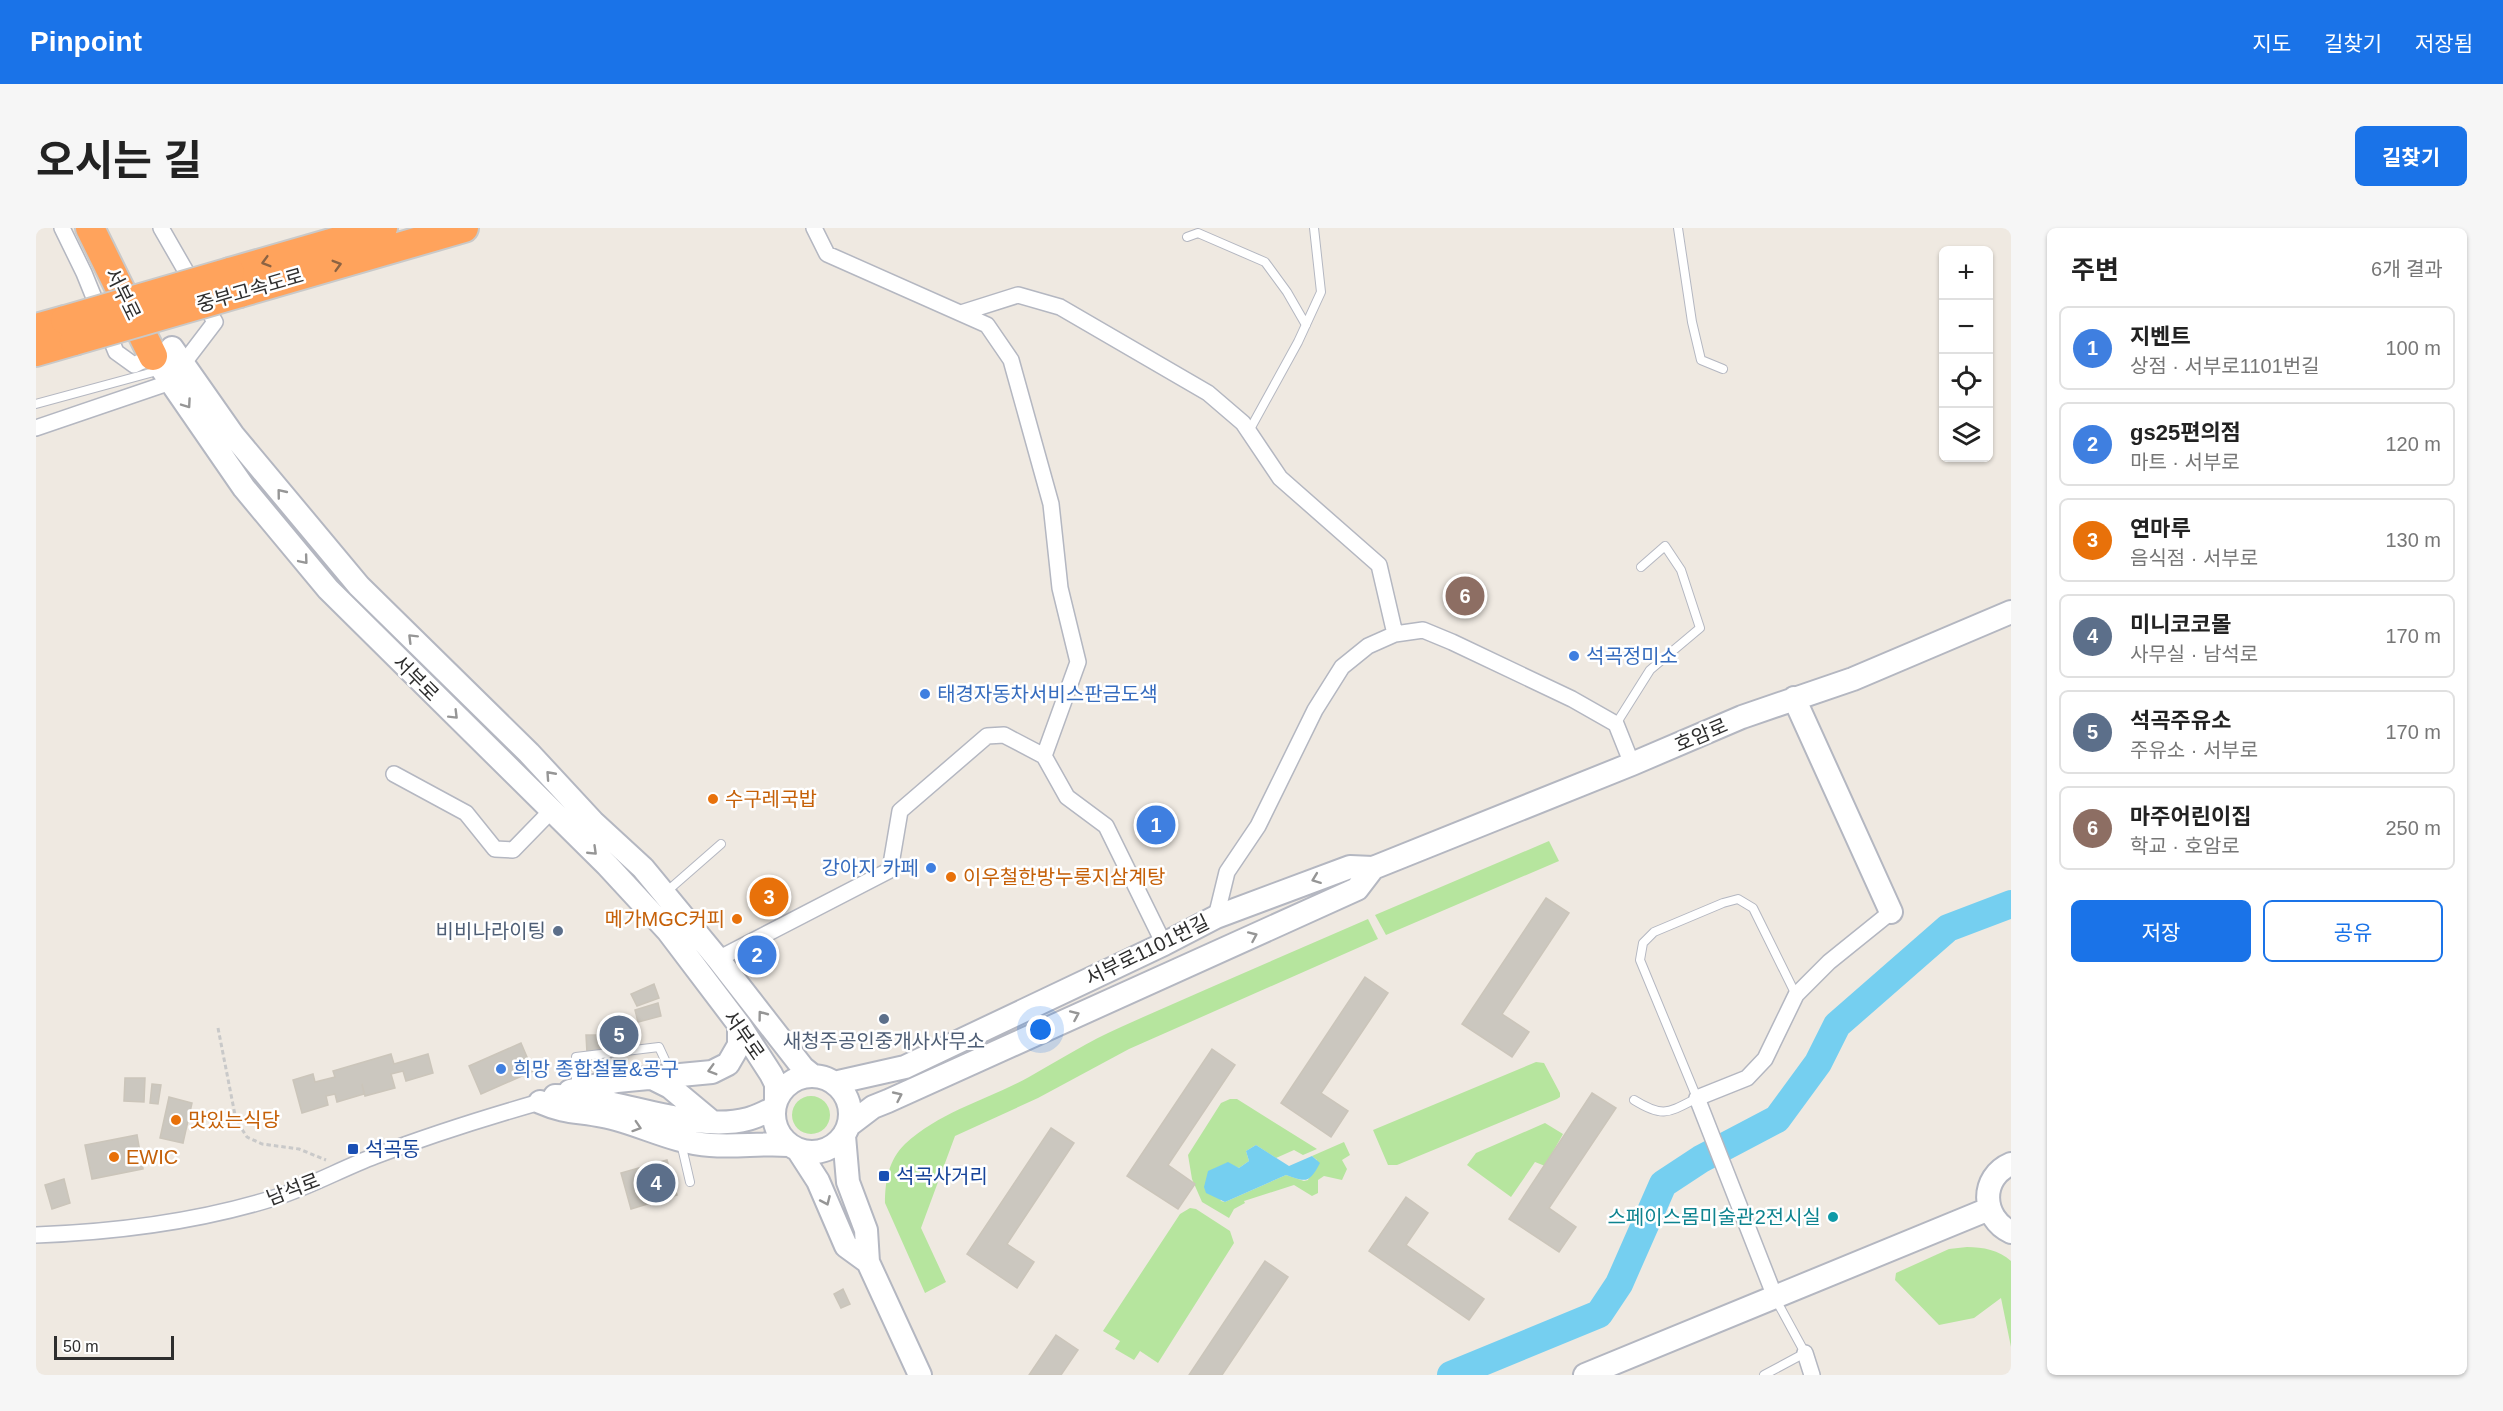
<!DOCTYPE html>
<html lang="ko">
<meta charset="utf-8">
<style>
:root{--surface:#fff;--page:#f6f6f6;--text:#222;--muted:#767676;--line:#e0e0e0;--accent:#1a73e8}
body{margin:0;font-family:Arial,"Noto Sans KR",sans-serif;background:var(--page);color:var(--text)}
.controls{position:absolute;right:18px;top:18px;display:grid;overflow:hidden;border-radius:9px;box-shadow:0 2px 4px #0004}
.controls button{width:54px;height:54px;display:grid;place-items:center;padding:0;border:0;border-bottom:2px solid var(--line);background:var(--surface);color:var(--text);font:30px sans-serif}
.scale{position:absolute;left:18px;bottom:15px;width:120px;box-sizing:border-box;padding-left:6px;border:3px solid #2e2e2e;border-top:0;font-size:16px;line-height:21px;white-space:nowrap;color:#2e2e2e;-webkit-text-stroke:4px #fff;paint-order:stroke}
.you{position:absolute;left:1005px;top:802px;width:21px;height:21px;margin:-15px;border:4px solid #fff;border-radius:50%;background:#1a73e8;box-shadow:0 0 0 9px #1a73e833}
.badge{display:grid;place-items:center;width:39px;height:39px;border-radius:50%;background:var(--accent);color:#fff;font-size:20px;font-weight:700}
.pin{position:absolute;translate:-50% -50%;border:3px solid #fff;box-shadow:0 2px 6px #0006}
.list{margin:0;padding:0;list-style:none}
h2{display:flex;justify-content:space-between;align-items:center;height:78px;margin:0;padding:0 24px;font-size:26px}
h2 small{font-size:20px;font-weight:400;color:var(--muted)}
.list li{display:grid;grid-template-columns:39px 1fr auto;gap:18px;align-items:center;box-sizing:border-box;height:84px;margin:0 12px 12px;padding:0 12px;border:2px solid var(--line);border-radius:9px}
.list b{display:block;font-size:22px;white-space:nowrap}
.list p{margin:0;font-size:20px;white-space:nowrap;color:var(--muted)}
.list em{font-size:20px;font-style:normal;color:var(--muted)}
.actions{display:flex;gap:12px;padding:18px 24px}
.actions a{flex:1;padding:14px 0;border:2px solid var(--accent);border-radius:9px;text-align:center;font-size:21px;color:var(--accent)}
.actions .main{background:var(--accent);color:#fff}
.icon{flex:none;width:33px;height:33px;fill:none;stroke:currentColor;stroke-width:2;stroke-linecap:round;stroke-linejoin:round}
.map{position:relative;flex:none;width:1975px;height:1147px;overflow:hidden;border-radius:9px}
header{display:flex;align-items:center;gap:36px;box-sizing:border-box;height:84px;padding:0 30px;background:var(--accent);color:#fff}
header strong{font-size:28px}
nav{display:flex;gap:33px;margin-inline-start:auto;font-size:21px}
.intro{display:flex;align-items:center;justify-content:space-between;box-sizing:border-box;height:144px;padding:0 36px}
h1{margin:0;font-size:42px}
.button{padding:15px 27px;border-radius:9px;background:var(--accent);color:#fff;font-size:21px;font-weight:700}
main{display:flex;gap:36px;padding:0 36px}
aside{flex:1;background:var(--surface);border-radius:9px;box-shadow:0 2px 4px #0004}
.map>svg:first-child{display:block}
.green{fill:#b6e59e}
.water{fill:#75cff0}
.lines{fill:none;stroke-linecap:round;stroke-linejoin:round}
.river{stroke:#75cff0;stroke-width:28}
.building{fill:#cbc7bf;stroke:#cbc5ba;stroke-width:1.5}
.lane-casing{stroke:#b4b7c1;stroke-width:10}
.street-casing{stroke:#b4b7c1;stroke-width:18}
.secondary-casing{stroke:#b4b7c1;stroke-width:26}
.highway-casing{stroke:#c9c9c9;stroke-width:32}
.path{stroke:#c9c9c9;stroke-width:3;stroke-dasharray:4.5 3;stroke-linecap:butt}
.lane{stroke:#fff;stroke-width:8}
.street{stroke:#fff;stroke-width:15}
.secondary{stroke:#fff;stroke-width:22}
.highway{stroke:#ffa35c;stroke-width:28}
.highway-bridge-casing{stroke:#c9c9c9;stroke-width:32;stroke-linecap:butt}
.highway-bridge{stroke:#ffa35c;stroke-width:28}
.oneway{stroke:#8c6343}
.oneway2{stroke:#969696}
.shop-dot{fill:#3f7fe0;stroke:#fff;stroke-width:2}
.food-dot{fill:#e8710a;stroke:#fff;stroke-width:2}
.service-dot{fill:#5c6f8a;stroke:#fff;stroke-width:2}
.transit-dot{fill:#1a4fb4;stroke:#fff;stroke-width:2}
.culture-dot{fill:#0f9aa8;stroke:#fff;stroke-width:2}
.labels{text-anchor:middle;stroke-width:5;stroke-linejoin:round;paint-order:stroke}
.street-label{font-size:20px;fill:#2e2e2e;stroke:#fff}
.shop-label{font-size:20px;fill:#366cbe;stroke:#fff;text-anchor:start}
.food-label{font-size:20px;fill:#c56008;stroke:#fff;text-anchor:start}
.service-label{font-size:20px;fill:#4e5e75;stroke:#fff;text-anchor:end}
.transit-label{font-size:20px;fill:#164399;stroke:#fff;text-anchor:start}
.culture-label{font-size:20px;fill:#0d838f;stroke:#fff;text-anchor:end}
</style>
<header>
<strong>Pinpoint</strong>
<nav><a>지도</a><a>길찾기</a><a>저장됨</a></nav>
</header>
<div class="intro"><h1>오시는 길</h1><a class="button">길찾기</a></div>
<main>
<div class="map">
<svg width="1975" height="1147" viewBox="0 0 1975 1147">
<rect width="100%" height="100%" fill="#efe9e1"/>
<path class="green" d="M1513,613L1523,633L1350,707L1339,687Z
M1332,691L1342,711L1093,821L1002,870L919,908L885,1000L910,1054L889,1065L849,975C849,953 853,931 869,916C905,883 951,872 993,849C1023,832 1053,813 1085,799C1167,762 1250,727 1332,691Z
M1500,834L1508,835L1524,865V869L1521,871L1361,937H1352L1337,902Z
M756 887a19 19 0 1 1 38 0a19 19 0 1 1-38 0Z
M1194,871H1201L1281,921L1267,927L1258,922L1240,930L1220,917L1210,923L1213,933L1203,940L1191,935L1172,944L1185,973L1189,974L1250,947L1268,953L1272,952L1281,932L1276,928L1308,914L1314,927L1306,932L1311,941L1306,952L1288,948L1282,952V965L1276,968L1258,957L1208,973L1209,975L1198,981L1193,990L1166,974L1156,951L1152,927L1185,875Z
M1509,895L1527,906L1509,938L1499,934L1475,969L1431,937L1440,925Z
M1154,980L1160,981L1194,1003L1198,1015L1122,1135L1104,1123L1098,1132L1079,1121L1084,1113L1067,1103L1144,986Z
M1931,1019C1947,1019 1963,1022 1975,1033V1119L1965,1070L1938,1090L1903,1097L1859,1052L1860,1045L1913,1021Z"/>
<path class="water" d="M1220,917L1253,938L1276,928L1284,935C1273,956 1270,954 1250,947L1189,974L1170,965L1168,959L1172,943L1192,934L1203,940L1213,933L1210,923Z"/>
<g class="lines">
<path class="river" d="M1415,1147L1563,1086L1583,1056L1627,956L1665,931L1741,891L1782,835L1801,797L1912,700L1975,676"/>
</g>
<path class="building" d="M1510,670L1533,685L1466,786L1493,804L1476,829L1426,796Z
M1329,749L1352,765L1285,865L1312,883L1295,909L1245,875Z
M618,756L623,770L601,778L595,766Z
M622,775L625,788L602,794L599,782Z
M550,807H584L588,835L582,842L552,843Z
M485,815L497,843L445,866L433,838Z
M1176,821L1199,837L1132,937L1159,956L1142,981L1091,948Z
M355,826L358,836L392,826L397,845L370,853L367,843L355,846L359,860L329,868L326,856L328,866L301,874L299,866L290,868L292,877L266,885L257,852L277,846L279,854L299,849L297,843Z
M89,850H109L108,874L88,873Z
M116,856L125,857L122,876L114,875Z
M1556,865L1580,880L1513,980L1540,999L1523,1024L1473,991Z
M133,869L156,875L147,915L124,910Z
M1015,900L1038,915L971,1016L998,1034L981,1060L931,1026Z
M101,907L107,941L56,951L49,917Z
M631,932L641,967L595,981L585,945Z
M28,951L34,975L16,981L9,957Z
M1370,969L1392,985L1370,1017L1448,1071L1433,1092L1333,1023Z
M1229,1033L1252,1049L1186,1147H1153Z
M807,1061L814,1076L805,1080L798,1066Z
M1020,1107L1042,1122L1025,1147H993Z"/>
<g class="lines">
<g class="lane-casing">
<path id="lane" d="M1642,0L1656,94L1665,132L1687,141
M1151,9L1162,5L1229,34L1251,64L1270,97
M0,176L125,142
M1213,203L1262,114L1285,64L1278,0
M1580,496L1614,442L1664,400L1645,342L1629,318L1605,339
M629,665L685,616
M540,858V829L623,819L635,845
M1598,872C1627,890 1632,885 1661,870L1604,732L1607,715L1618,704L1687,675L1702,671L1717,680L1760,767
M645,915L654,954
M1728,1147L1769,1125L1739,1070"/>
</g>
<g class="street-casing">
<path id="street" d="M26,0L48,45L80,124L98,137L121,126
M125,0L179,94L147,136
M778,0L791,26L951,97L975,132L1015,276L1024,360L1042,434L1008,528
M925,85L982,67L1024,79L1172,165L1207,195L1244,250L1343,337L1359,406
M0,200L135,154
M358,546L430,585L459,621L477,622L515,583
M1180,689L1191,644L1222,598L1279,482L1306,439L1332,418L1359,406L1387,402L1416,414L1536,471L1580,496L1596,536
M682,731L854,642L864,583L951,508L968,507L1008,528L1031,569L1070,598L1128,716
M0,1007C80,1004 161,994 238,970C273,959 305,941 339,928C394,907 448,890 504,874
M1739,1069L1661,870L1711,850L1729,831L1760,767L1793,734L1855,684
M1769,1125L1776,1147"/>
</g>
<g class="secondary-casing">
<path id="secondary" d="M136,120L197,207L323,358L493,525L557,594L607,640L682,731L767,840L777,848
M117,128L208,260L292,361L571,637L632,703L704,798L735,846L740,856V871
M1758,470L1855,684
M738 886a38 38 0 1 1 76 0a38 38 0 1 1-76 0Z
M614,849L634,859L676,894
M798,855L869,839L1128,716L1180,689L1314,639L1337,640L1596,536L1706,489L1817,451L1975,384
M534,863L581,853L676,844L692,836L703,817V797
M519,868C578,868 657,906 712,891C720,889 729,884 737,881
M504,874C529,885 542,883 567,888C603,895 637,915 674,917C701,919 726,915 753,917
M812,898L837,879L852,873L1321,661L1337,640
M808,908L812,954L830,1002L832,1034L884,1147
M762,922L782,953L810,1018L832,1034
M1975,936C1944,949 1945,990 1975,1004
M1549,1147L1953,981"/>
</g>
<g class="highway-casing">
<path id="highway" d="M54,0L117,128
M194,44L347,0
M204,65L428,0
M0,100L29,92
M0,124L38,113"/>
</g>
<path class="path" d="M182,800L200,892L211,909L226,916L263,921L290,932"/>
<use href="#lane" class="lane"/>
<use href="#street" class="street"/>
<use href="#secondary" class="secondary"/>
<use href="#highway" class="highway"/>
<g class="highway-bridge-casing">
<path id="highway-bridge" d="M29,92L194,44
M38,113L204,65"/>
</g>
<use href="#highway-bridge" class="highway-bridge"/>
</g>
<defs><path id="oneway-chevron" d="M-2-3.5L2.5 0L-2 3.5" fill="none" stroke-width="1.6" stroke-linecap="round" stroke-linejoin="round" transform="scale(1.5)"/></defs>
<g class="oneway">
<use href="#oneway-chevron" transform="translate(230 34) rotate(164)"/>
<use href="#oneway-chevron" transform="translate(301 37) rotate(-16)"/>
</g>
<g class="oneway2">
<use href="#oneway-chevron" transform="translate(151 176) rotate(55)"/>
<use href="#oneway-chevron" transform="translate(245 265) rotate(-129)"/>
<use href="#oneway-chevron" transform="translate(268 332) rotate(50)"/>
<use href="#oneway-chevron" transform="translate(376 410) rotate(-135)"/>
<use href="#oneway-chevron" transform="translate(418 487) rotate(45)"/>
<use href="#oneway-chevron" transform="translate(514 547) rotate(-132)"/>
<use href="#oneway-chevron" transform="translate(557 623) rotate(44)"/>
<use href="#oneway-chevron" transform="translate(1280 651) rotate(159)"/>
<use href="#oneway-chevron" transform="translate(1217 708) rotate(-24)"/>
<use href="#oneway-chevron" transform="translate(726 787) rotate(-127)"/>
<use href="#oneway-chevron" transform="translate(1039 787) rotate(-24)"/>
<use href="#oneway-chevron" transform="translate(676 842) rotate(164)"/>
<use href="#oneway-chevron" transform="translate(862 868) rotate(-25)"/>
<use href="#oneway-chevron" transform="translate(601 899) rotate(18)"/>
<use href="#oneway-chevron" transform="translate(790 973) rotate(66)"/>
</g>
<g class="shop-dot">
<circle cx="1538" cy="428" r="6"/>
<circle cx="889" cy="466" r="6"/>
<circle cx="895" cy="640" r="6"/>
<circle cx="465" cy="841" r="6"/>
</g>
<g class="food-dot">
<circle cx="677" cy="571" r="6"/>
<circle cx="915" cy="649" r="6"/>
<circle cx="701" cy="691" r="6"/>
<circle cx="140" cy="892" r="6"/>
<circle cx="78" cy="929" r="6"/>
</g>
<g class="service-dot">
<circle cx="522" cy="703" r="6"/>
<circle cx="848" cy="791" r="6"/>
</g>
<g class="transit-dot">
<rect x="311" y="915" width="12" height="12" rx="3"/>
<rect x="842" y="942" width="12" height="12" rx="3"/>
</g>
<circle class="culture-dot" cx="1797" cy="989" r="6"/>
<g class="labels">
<g class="street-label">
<text transform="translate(214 62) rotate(-16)" y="7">중부고속도로</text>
<text transform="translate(87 66) rotate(64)" y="7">서부로</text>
<text transform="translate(380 450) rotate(45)" y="7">서부로</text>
<text transform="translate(1665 507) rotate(-23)" y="7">호암로</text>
<text transform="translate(1111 722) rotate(-26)" y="7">서부로1101번길</text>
<text transform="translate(708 807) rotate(55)" y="7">서부로</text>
<text transform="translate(257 961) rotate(-21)" y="7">남석로</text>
</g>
<g class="shop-label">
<text x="1550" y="435">석곡정미소</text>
<text x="901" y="473">태경자동차서비스판금도색</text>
<text x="883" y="647" text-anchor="end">강아지 카페</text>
<text x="477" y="848">희망 종합철물&amp;공구</text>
</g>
<g class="food-label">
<text x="689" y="578">수구레국밥</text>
<text x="927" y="656">이우철한방누룽지삼계탕</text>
<text x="689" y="698" text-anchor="end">메가MGC커피</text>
<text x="152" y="899">맛있는식당</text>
<text x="90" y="936">EWIC</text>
</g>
<g class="service-label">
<text x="510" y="710">비비나라이팅</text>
<text x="848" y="820" text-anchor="middle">새청주공인중개사사무소</text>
</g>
<g class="transit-label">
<text x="329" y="928">석곡동</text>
<text x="860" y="955">석곡사거리</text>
</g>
<g class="culture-label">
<text x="1785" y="996">스페이스몸미술관2전시실</text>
</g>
</g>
</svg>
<div class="controls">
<button>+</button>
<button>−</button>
<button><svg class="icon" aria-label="locate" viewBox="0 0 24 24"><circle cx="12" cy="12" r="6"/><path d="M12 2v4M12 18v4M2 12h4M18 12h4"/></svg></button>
<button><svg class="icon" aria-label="layers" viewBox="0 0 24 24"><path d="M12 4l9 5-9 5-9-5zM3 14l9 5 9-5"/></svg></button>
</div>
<div class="scale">50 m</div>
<div class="you"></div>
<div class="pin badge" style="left:1120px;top:597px;background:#3f7fe0">1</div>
<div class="pin badge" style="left:721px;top:727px;background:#3f7fe0">2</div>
<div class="pin badge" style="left:733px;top:669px;background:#e8710a">3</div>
<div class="pin badge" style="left:620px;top:955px;background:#5c6f8a">4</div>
<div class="pin badge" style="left:583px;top:807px;background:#5c6f8a">5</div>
<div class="pin badge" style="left:1429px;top:368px;background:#8d6e63">6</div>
</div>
<aside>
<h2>주변<small>6개 결과</small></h2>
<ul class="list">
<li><span class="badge" style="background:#3f7fe0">1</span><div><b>지벤트</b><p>상점 · 서부로1101번길</p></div><em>100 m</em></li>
<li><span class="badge" style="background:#3f7fe0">2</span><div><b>gs25편의점</b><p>마트 · 서부로</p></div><em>120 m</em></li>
<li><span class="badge" style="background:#e8710a">3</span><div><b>연마루</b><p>음식점 · 서부로</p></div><em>130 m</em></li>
<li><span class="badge" style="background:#5c6f8a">4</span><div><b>미니코코몰</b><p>사무실 · 남석로</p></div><em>170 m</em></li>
<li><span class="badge" style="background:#5c6f8a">5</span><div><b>석곡주유소</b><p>주유소 · 서부로</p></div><em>170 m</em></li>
<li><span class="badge" style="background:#8d6e63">6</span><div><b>마주어린이집</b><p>학교 · 호암로</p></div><em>250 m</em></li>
</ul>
<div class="actions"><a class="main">저장</a><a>공유</a></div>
</aside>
</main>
